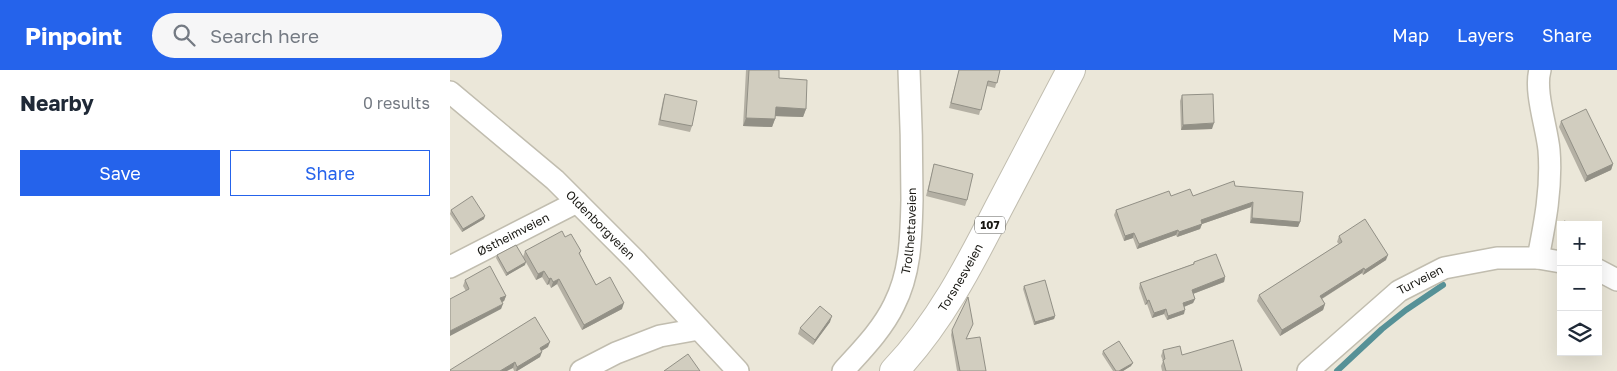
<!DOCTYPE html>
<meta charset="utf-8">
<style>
:root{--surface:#fff;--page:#f6f6f7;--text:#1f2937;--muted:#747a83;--line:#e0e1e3;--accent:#2563eb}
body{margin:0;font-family:"Golos Text",sans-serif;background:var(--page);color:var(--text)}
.controls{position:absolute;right:15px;bottom:15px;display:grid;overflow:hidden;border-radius:0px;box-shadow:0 5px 20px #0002}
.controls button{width:45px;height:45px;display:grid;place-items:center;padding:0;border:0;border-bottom:1px solid var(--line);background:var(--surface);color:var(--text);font:25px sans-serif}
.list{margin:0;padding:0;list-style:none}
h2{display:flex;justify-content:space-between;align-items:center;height:65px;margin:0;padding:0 20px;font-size:21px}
h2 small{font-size:16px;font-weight:400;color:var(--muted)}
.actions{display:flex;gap:10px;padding:15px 20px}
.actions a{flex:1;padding:11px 0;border:1px solid var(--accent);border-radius:0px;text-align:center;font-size:18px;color:var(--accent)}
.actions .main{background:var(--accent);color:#fff}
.icon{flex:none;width:28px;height:28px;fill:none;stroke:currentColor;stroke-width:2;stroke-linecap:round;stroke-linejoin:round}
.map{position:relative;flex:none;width:1167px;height:301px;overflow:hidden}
header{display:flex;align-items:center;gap:30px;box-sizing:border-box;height:70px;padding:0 25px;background:var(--accent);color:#fff}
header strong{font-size:24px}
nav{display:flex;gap:28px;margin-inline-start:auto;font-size:18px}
.search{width:350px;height:45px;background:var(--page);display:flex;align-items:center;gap:12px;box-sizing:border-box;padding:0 18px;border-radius:28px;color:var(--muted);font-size:19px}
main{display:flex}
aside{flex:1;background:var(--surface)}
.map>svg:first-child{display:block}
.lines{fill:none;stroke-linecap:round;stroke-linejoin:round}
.stream{stroke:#569197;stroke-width:6}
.minor-casing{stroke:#c1bdaf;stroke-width:24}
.major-casing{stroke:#c1bdaf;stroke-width:30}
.minor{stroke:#fff;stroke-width:21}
.major{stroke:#fff;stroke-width:28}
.wall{fill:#b4b0a4}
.shaded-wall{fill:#929086}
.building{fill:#d1cdbf;stroke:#929086}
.labels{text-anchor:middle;stroke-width:5;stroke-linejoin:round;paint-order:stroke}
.shield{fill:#fff;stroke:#5d5d59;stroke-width:1}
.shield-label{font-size:11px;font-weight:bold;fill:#181712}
.street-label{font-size:12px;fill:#181712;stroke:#fff}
</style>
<header>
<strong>Pinpoint</strong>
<div class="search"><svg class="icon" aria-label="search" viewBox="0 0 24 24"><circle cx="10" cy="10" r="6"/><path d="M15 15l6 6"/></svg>Search here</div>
<nav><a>Map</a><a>Layers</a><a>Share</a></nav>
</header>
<main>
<aside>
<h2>Nearby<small>0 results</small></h2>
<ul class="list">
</ul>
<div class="actions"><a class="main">Save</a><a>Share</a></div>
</aside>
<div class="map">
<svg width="1167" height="301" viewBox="0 0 1167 301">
<rect width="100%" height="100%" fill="#ebe7d9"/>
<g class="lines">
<path class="stream" d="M887,301L932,259L956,240L993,215"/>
<g class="minor-casing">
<g id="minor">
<path id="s1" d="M0,22L105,110L186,191L288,301"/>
<path d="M1088,188C1095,153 1102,117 1099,80C1097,58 1084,21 1090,0"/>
<path id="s2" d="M0,197L127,132"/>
<path d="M1148,200L1167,210"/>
<path d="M131,301L166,283L210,266L249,259"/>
<path id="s3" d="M393,301C411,281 432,260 444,235C461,202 461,166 462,130C462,87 461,43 459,0"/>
<path id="s4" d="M858,301L949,221L994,198L1047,188H1088L1111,192"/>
</g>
</g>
<g class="major-casing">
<g id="major">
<path id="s5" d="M444,301C489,254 519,196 548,139C573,92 597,46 621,0"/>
</g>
</g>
<use href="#minor" class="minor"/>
<use href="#major" class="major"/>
</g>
<path class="wall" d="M295,0H329V8L356,39L353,47L325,46V49L322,57L293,56L296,0Z
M509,0H550L545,18L537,16L529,45L499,38Z
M215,24L242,56L240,62L208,55L213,30Z
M732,25L762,59L731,60L730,31Z
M1111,51L1163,94L1161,100L1135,112L1109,57Z
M484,94L517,130L515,136L476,126Z
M785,116L850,152L848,157L800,153L801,137L752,154L750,159L727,167L726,165L687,179L683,168L674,171L664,145L666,140L721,126H743Z
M1,140L34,149L12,162L0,144Z
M889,166L936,190L913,205L912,203L872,229L875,234L873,240L830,266L807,231L809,225L889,174L887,172Z
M115,167L131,181L130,184L146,215L172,239L132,260L107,214L101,218L99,214L97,215L92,207L86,210L73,187L75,181Z
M47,185L75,195L56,206L46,188Z
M744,192L775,207L774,212L743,224L745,229L743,233L734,237V244L717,250L714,244L702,248L697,234L695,235L689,218L690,213L743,194Z
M15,210L56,226L54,231L52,232L51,239L16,221L13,216Z
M574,216L605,246L604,249L584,255L573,219Z
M380,252L363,275L348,264L350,258Z
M502,260L517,269L536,301H507L501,265Z
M98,277L91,281L90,287L67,301H64L63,298L0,301Z
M713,280L732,285L792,301H712L711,296L713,291L711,286Z
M653,281L681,296L673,301H663L652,284Z"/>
<path class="shaded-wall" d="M326,37L356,39L353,47L323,46Z
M296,48L325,49L322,57L293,56Z
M764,53L762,59L731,60L733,55Z
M1163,94L1161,100L1135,112L1137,106Z
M803,132L801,137L752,154L750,159L727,167L729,162L751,150Z
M35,146L34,149L12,162L13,159Z
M802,148L850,152L848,157L800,153Z
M728,160L726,165L687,179L689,174Z
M684,163L683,168L674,171L675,166Z
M938,185L936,190L913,205L915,200Z
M76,192L75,195L56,206L57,203Z
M914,198L912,203L868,231L870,226Z
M94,201L92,207L86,210L88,204Z
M775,207L774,212L740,225L742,220Z
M101,208L99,214L97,215L99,209Z
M109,209L107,214L101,218L103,212Z
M56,226L54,231L48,234L50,228Z
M745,229L743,233L731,238L733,233Z
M699,230L697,234L695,235L697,231Z
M174,233L172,239L132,260L134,255Z
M53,234L51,239L0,266V261Z
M875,234L873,240L830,266L832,260Z
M716,239L714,244L702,248L704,243Z
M735,240L734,244L717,250L718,246Z
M382,246L380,252L363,275L365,270Z
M605,246L604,249L584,255L585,252Z
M100,272L98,277L88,283L90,278Z
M92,282L90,287L67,301H66L67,297Z
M65,292L63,298L57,301H50Z
M683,293L681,296L673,301H669Z"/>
<path class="building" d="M299,0H329V8L357,10L356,39L326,37L325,49L296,48Z
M509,0H550L547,13L538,11L531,40L501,33Z
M215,24L247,31L242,56L210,50Z
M763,24L764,53L733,55L732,25Z
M1136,39L1163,94L1137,106L1111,51Z
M484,94L523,104L517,130L478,121Z
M784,111L785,116L853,122L850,152L802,148L803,132L751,150L752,154L729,162L728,160L689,174L684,163L675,166L666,140L719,121L721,126L740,119L743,126Z
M22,126L35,146L13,159L1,140Z
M915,149L938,185L915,200L914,198L870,226L875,234L832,260L809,225L892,172L889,166Z
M1114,151L1129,155H1113Z
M112,161L115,167L121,164L131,181L129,183L146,215L160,207L174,233L134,255L109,209L103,212L101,208L99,209L94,201L88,204L75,181Z
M66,175L76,192L57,203L47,185Z
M766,184L775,207L742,220L745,229L733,233L735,240L718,246L716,239L704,243L699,230L697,231L690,213L744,194V192Z
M40,196L56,226L50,228L53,234L0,261V229L19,219L15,210Z
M595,210L605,246L585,252L574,216Z
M518,227L523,254L516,269L530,267L536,301H510L502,260Z
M370,236L382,246L365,270L350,258Z
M85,247L100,272L90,278L92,282L67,297L65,292L50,301H0V300Z
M783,270L792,301H716L713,290L715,289L713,280L730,276L732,285Z
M669,271L683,293L669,301H666L653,281Z
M238,284L250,301H214Z"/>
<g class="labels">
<rect class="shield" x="525" y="146.5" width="30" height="17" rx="4"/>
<g class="shield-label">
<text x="540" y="159">107</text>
</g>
<g class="street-label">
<text dy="4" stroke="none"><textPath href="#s1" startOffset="201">Oldenborgveien</textPath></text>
<text dy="4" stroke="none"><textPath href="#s3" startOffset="160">Trollhettaveien</textPath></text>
<text dy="4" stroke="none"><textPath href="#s2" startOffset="71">Østheimveien</textPath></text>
<text dy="4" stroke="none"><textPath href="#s5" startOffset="115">Torsnesveien</textPath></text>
<text dy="4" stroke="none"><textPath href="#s4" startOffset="145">Turveien</textPath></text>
</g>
</g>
</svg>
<div class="controls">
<button>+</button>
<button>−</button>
<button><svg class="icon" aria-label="layers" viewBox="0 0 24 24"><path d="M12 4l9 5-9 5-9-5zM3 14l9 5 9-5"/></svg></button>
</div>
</div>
</main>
